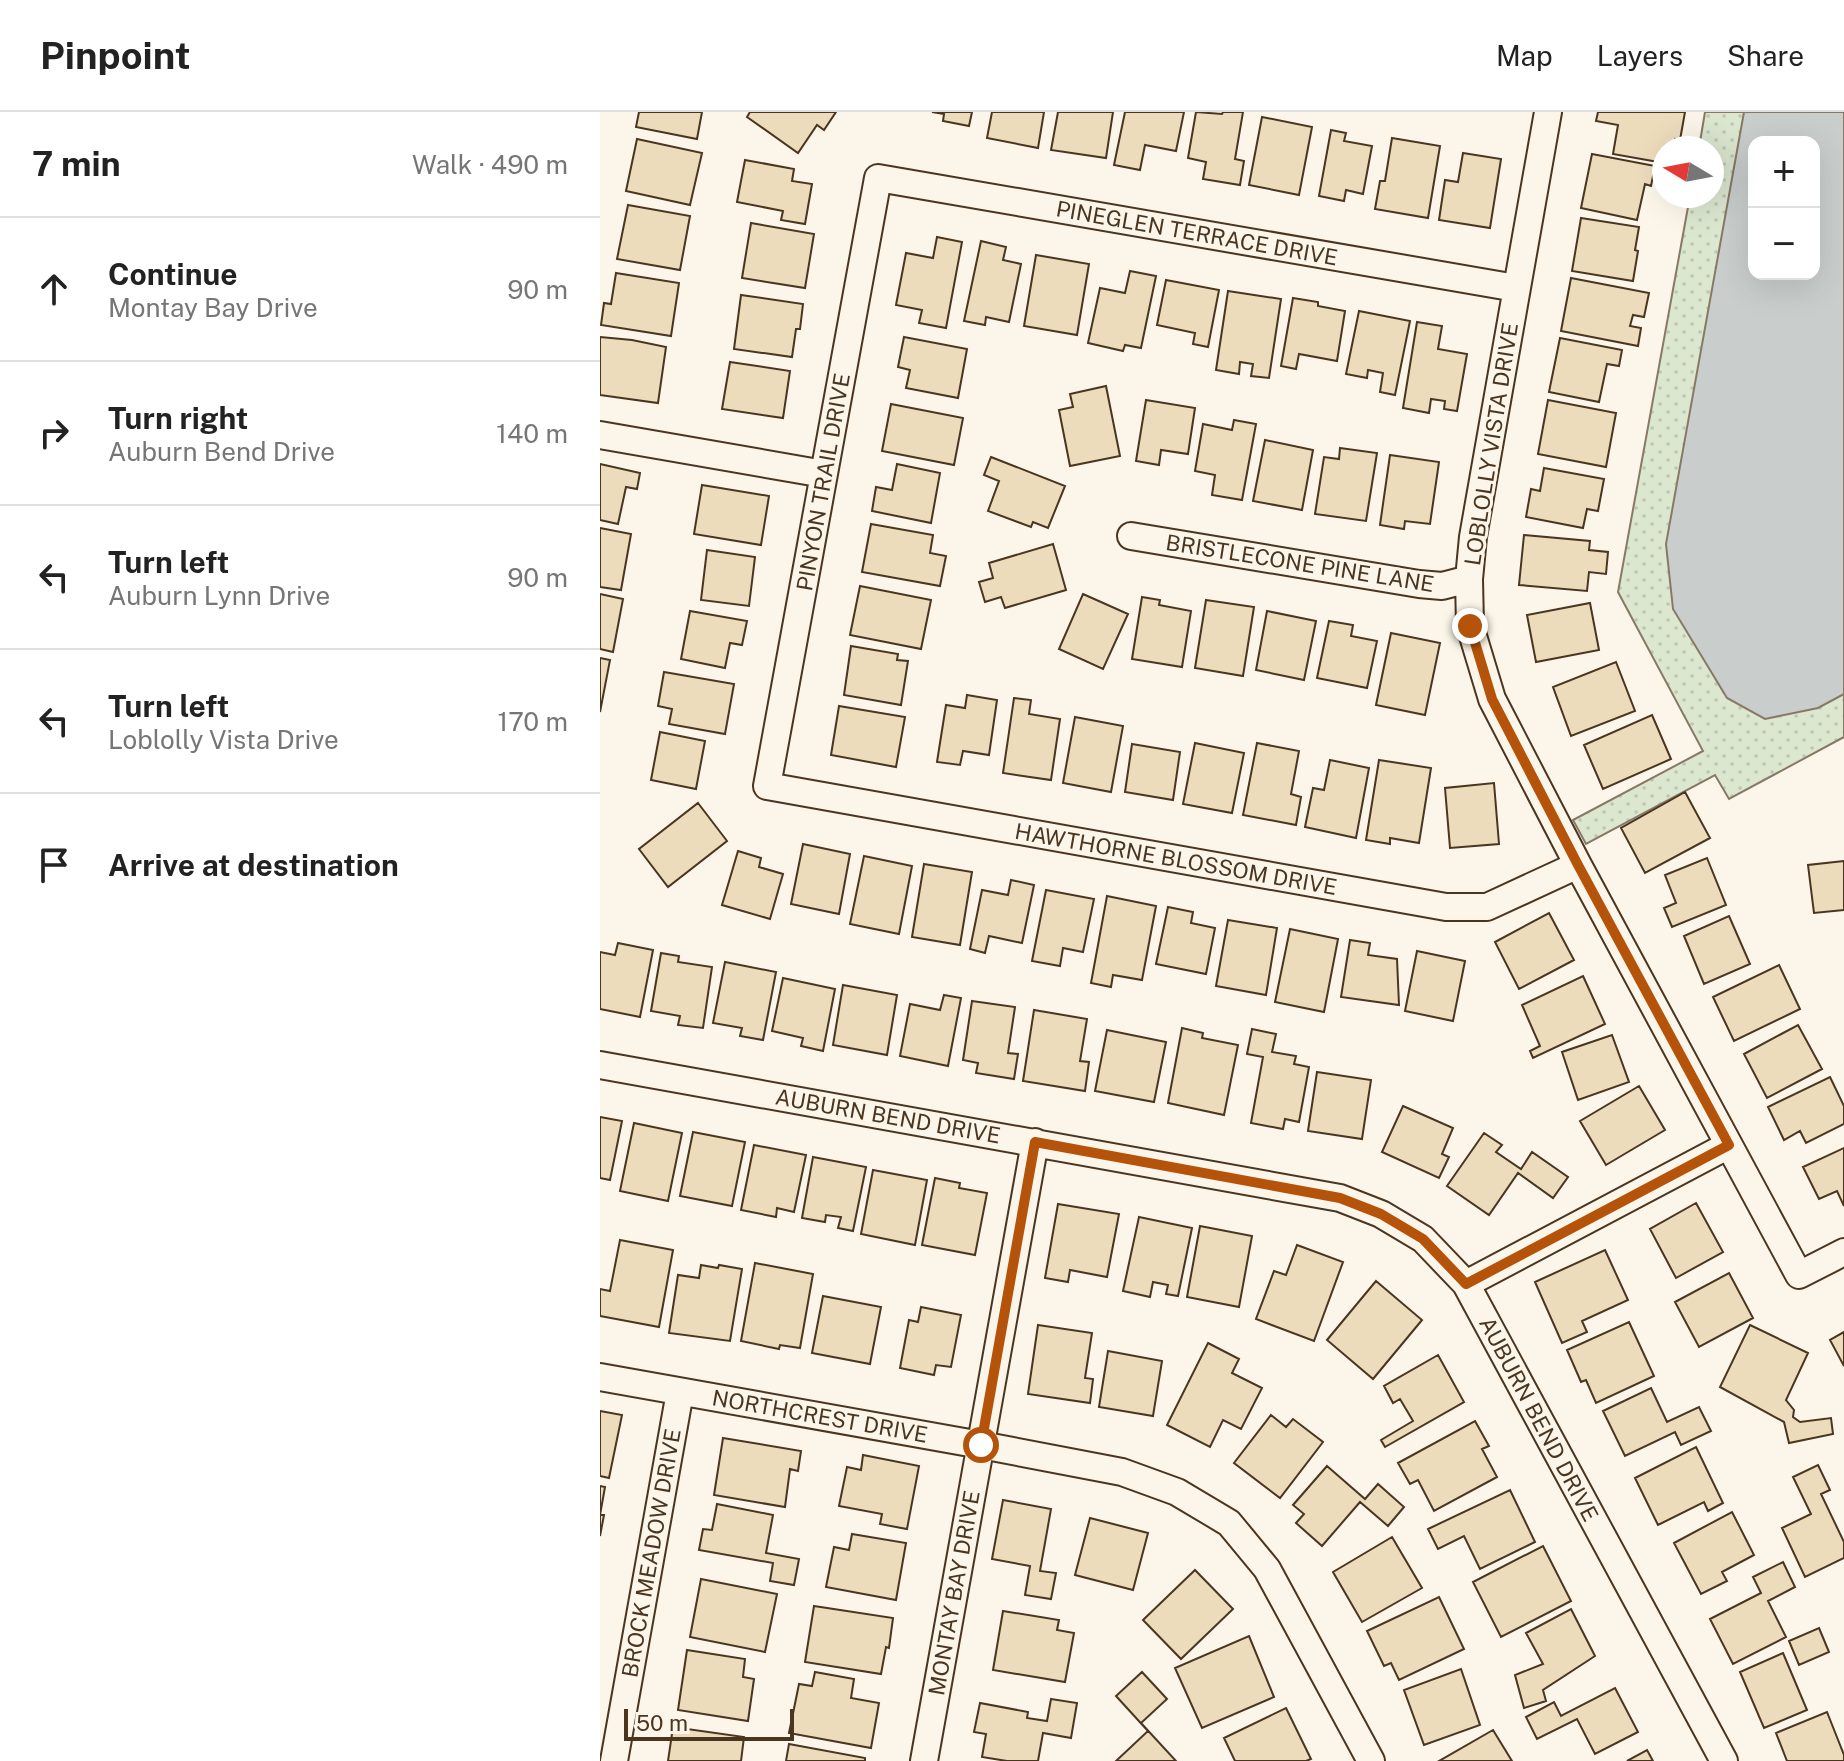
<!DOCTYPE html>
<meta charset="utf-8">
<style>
:root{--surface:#fff;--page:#f6f6f6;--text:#222;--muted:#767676;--line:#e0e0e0}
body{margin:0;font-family:"Public Sans",sans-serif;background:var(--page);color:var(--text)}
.controls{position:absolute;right:24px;top:24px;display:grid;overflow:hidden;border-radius:16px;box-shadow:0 8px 32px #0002}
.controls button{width:72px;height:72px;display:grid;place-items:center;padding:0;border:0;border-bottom:2px solid var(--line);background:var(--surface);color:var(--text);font:40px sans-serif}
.compass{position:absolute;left:1052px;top:24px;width:72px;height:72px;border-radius:50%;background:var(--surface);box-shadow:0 8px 32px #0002;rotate:280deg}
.scale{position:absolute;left:24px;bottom:20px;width:170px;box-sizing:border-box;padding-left:8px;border:4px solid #4a3520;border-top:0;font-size:22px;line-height:28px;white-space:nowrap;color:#4a3520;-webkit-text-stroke:6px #fbf6e9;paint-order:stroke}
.stop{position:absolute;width:24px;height:24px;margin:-18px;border:6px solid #b45309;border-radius:50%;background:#fff}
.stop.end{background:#b45309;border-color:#fff;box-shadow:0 2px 8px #0008}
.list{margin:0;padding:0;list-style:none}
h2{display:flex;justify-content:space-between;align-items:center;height:104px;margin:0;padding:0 32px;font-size:34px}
h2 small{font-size:26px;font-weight:400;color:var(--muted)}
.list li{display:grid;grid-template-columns:52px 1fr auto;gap:24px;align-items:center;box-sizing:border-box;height:144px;padding:0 32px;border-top:2px solid var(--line)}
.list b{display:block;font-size:30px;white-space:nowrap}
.list p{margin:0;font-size:26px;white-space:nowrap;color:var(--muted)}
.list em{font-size:26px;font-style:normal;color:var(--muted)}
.icon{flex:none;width:44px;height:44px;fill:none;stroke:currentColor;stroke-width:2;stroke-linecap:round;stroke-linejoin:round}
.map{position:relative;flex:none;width:1244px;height:1649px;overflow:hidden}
header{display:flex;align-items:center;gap:48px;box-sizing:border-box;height:112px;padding:0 40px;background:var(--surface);border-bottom:2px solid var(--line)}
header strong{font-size:38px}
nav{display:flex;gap:44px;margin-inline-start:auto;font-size:28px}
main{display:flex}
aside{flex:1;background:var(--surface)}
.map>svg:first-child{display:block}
.grass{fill:url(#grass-dots);stroke:#887966;stroke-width:2;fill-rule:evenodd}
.water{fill:#c9cecd;stroke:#887966;stroke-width:2;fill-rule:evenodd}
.building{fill:#ecdcbc;stroke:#4a3520;stroke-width:2}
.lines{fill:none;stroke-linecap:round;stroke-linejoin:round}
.minor-casing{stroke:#4a3520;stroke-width:30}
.minor{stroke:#fbf6e9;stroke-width:26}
.route{stroke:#b45309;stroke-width:10}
.labels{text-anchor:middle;stroke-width:6;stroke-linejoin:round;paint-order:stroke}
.street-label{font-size:22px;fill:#4a3520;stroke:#fbf6e9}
</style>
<header>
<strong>Pinpoint</strong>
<nav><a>Map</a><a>Layers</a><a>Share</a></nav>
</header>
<main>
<aside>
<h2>7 min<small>Walk · 490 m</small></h2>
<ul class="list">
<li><svg class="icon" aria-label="ahead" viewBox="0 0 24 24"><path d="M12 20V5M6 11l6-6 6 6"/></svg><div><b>Continue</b><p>Montay Bay Drive</p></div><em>90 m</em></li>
<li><svg class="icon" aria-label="right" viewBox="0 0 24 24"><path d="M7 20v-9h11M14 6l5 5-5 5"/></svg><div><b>Turn right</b><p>Auburn Bend Drive</p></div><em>140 m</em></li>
<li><svg class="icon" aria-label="left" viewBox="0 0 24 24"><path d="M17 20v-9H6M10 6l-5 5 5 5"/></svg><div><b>Turn left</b><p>Auburn Lynn Drive</p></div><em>90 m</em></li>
<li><svg class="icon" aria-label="left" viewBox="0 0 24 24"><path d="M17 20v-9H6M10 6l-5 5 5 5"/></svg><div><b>Turn left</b><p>Loblolly Vista Drive</p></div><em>170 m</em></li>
<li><svg class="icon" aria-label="arrive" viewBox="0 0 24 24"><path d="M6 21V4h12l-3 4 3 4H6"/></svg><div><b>Arrive at destination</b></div></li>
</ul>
</aside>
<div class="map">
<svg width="1244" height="1649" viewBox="0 0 1244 1649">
<defs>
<pattern id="grass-dots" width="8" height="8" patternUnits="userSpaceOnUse" patternTransform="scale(2)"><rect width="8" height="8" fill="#dce7d0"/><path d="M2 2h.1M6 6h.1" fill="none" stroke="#bec7b2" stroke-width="1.8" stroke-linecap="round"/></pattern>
</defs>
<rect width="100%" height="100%" fill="#fbf6e9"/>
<path class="grass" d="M1105,0H1244V625L1129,687L1115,663L986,732L973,708L1103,639L1018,480L1090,84H1112V36H1099ZM1154,30H1214V162H1154Z"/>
<path class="water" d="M1144,0H1244V582L1218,596L1165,607L1127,586L1073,497L1066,432ZM1154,30H1214V162H1154Z"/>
<path class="building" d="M39,0H102L97,27L36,15Z
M150,0H236L224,18L217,13L198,41L147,5Z
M332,0H372L369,14L343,9L344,2Z
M392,0H444L438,36L387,26Z
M458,0H513L506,46L451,38Z
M525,0H584L576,39L545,33L540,58L514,53Z
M596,0L622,2L623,0H643L635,47L644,49L640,73L603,67L606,50L588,46Z
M998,0H1085L1080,28L1075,27L1073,36H1064V51L1013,42L1018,13L996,9Z
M662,5L712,15L699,83L649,73Z
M731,18L746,21L744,29L772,34L763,82L746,78L744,89L719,84Z
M792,26L840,34L828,106L775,97L780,69H785Z
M37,27L102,41L90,93L26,79Z
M863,41L901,47L890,116L839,108L845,68L858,70Z
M992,42L1055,54L1051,74L1045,72L1037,108L981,96Z
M145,48L194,57L192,69L212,72L205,112L181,108L183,99L137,90Z
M28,93L90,104L80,158L17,147Z
M981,106L1039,115L1035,138L1038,139L1033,169L972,159Z
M151,111L214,122L205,176L142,166Z
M337,125L362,130L346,216L319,211L322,198L296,193L306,141L333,146Z
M381,129L406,135L403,148L421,152L409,210L386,205L385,213L364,209Z
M436,143L489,152L477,223L424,214Z
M530,159L556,164L541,236L525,233L523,239L488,231L500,176L525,181Z
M16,161L79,171L71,224L1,213L4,191L11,192Z
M971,166L1049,181L1044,205L1033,203L1030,214L1041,216L1038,234L961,219Z
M566,168L619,178L608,235L593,232L595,221L557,213Z
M628,179L681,187L669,266L651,264L653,252L640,250L639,262L616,258Z
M141,183L203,192L200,217H196L192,245L134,237Z
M693,186L718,190V194L745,199L737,249L699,242L696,257L681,254Z
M759,199L810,209L795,283L780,280L783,261L768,258L767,266L746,262Z
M817,210L842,214L838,237L867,242L857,299L844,297L845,289L831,287L829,301L803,296Z
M0,225L32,228L66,235L58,291L0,283Z
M304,225L367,237L358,286L306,276L310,258L298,255Z
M960,226L1022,238L1019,254L1007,252L999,290L949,280Z
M130,250L190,259L183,306L122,297Z
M506,274L520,344L470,354L459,298L473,295L470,282Z
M546,288L595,296L588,342L561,338L559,353L536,349Z
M948,288L1016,301L1006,355L938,342Z
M291,292L363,306L354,353L282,339Z
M634,308L656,312L642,388L612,383L615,363L595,359L603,312L632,318Z
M665,328L713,338L702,398L653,389Z
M740,336L777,341L766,409L715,402L724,345L739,347Z
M790,343L839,350L830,412L805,409L804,417L780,413Z
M391,345L465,374L448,416L433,410L431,415L388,399L399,369L384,363Z
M0,352L40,361L37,377L26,375L18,412L0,408Z
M297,352L340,361L331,411L272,399L276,375L292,378Z
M944,356L1004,367L998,399L987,397L983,416L926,405L931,377L940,379Z
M102,373L169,384L161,433L94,422Z
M271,412L333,423L330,441L346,444L340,474L262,460Z
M0,416L31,422L21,478L0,475Z
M924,423L990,429L989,438L1008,440L1006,462L989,460L987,479L919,473Z
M453,432L466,478L405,496L401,485L385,490L379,470L393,466L389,451Z
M107,438L155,445L149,494L101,488Z
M260,474L331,488L321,537L250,523Z
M0,482L23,487L13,540L0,537Z
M483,482L528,502L503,557L459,537Z
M542,485L560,488L559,493L591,499L582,555L532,547Z
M606,488L654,495L643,564L595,556Z
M990,491L999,538L936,550L927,503Z
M90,499L147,509L142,533L130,531L125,556L81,547Z
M667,499L716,509L704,568L656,558Z
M729,509L753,513L751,524L777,529L767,576L717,566Z
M791,521L840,531L825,603L776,593Z
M251,534L298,542L297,548L308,549L301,593L244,583Z
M0,546L10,548L0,600Z
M1016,550L1035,599L971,624L953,575Z
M64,560L134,572L125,622L69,612L72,597L58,594Z
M367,583L397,588L389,643L363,639L360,653L337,650L346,593L365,596Z
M414,586L431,588L429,602L460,607L451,668L403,661Z
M239,594L305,605L296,655L231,643Z
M1052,603L1071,647L1003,677L984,633Z
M475,605L523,614L511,680L463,671Z
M60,620L105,629L96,677L51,668Z
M595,631L644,641L632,701L583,692Z
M657,631L699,639L691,682L701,685L696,713L643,703Z
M532,632L580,640L573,688L525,680Z
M730,648L769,656L756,726L705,715L713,676L724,678Z
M779,648L831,656L819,731L790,726V732L766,728Z
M894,671L899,732L850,736L845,676Z
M1085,680L1110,726L1045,761L1021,716Z
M98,691L127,729L68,775L39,737Z
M203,732L250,742L239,802L191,792Z
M138,739L161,746L159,755L183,762L170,807L122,793Z
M264,744L312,754L299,822L250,812Z
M1107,746L1126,793L1072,815L1064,796L1076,791L1065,763Z
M1244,749V798L1214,801L1208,753Z
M324,752L372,760L360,833L312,825Z
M411,768L434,773L422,831L389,824L385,841L370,837L382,778L408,783Z
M446,778L494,787L483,840L463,836L460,854L432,849Z
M507,784L556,794L542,868L513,863L511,875L491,871Z
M568,795L593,800L591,811L615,816L606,862L556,852Z
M949,801L974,848L919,877L895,830Z
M1129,804L1150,852L1104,872L1084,824Z
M628,808L677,816L666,883L616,874Z
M690,817L738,827L724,900L675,890Z
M750,828L770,831L768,843L797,847L799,893L741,885Z
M18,831L53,838L40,905L0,897V840L15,843Z
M817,839L865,849L853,909L805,899Z
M61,841L79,844L78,850L112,855L103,916L78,913L80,904L51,899Z
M125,850L176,860L163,928L140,924L142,916L113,911Z
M1179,853L1200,897L1134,929L1113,885Z
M983,864L1005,912L933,946L930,939L940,934L922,893Z
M183,866L235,877L223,939L201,934L203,926L172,919Z
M243,873L297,883L287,943L233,933Z
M344,883L361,886L348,954L300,944L310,892L340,898Z
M372,889L415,895L408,941L418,942L414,967L376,961L378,951L363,948Z
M434,898L487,907L480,949L489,950L485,979L423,969Z
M1198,913L1222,957L1167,986L1144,942Z
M582,916L603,921L602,926L638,933L624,1003L568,991Z
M652,917L676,922L672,940L696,944L694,952L709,955L699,1010L685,1007L683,1017L651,1011L663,945L647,942Z
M507,918L566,930L554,990L495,979Z
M1012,923L1029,970L978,988L962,940Z
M717,960L771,968L762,1027L708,1019Z
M1230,965L1244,994V1012L1206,1031L1200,1019L1184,1028L1168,995Z
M1039,974L1065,1018L1006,1053L980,1009Z
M803,994L853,1016L842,1042L849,1045L839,1066L782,1040Z
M0,1005L22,1009L10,1068L0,1066Z
M34,1011L82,1021L68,1089L20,1079Z
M93,1020L145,1030L132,1094L80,1084Z
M884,1021L902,1033L896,1040L921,1057L932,1040L968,1065L953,1086L918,1061L889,1103L847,1074Z
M154,1033L206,1043L194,1100L177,1096L176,1105L141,1098Z
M1244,1036V1094L1237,1079L1219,1087L1203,1055Z
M213,1045L266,1055L253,1119L238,1116L241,1105L226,1103L225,1110L202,1106Z
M273,1058L327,1068L315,1133L261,1122Z
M335,1066L360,1071L359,1076L387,1081L375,1143L322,1133Z
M1096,1091L1123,1140L1076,1166L1050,1117Z
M458,1092L519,1102L507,1165L470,1158L468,1170L445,1166Z
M539,1105L592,1116L578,1184L566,1182L568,1173L553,1170L550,1185L523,1179Z
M600,1114L652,1124L639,1195L587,1185Z
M20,1128L73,1138L59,1215L0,1204V1177L10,1179Z
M697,1133L743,1150L714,1229L656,1207L674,1159L686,1163Z
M1005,1138L1028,1188L982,1209L987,1220L962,1231L935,1170Z
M155,1151L213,1162L200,1236L180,1233L179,1237L141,1229Z
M101,1153L118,1156L119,1153L142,1157L130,1229L69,1221L78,1163L99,1166Z
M1129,1161L1153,1206L1099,1235L1075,1190Z
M776,1169L822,1208L773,1267L727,1228Z
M223,1184L281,1195L270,1252L212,1241Z
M321,1195L361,1203L351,1255L336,1253L334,1263L300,1256L309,1208L318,1210Z
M1029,1210L1054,1264L996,1291L986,1268L981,1270L967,1238Z
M438,1213L492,1221L485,1266L493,1267L490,1291L428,1282Z
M1150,1213L1208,1241L1186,1288L1194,1298L1193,1305L1200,1310L1231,1306L1233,1322L1189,1331L1184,1310L1120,1275Z
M1244,1220V1254L1230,1228Z
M608,1231L639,1247L632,1261L662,1276L641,1317L623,1308L610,1335L567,1313Z
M508,1239L562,1249L553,1304L499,1295Z
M838,1243L864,1290L785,1335L781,1328L813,1309L800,1287L793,1291L784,1274Z
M1051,1276L1067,1310L1099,1295L1111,1319L1081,1333L1075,1320L1025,1344L1003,1299Z
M0,1299L22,1303L9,1366L0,1364Z
M671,1303L686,1315L693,1307L723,1330L680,1386L634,1351Z
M875,1309L889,1334L882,1337L897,1365L834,1399L818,1368L810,1372L798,1351Z
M123,1326L201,1339L198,1359L190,1357L185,1395L114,1383Z
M1096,1335L1123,1391L1108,1399L1104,1390L1058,1413L1035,1366Z
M263,1343L319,1354L307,1417L280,1412L282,1402L239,1394L247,1355L261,1358Z
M1218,1353L1230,1378L1221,1382L1244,1430V1446L1205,1465L1182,1416L1211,1402L1193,1365Z
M727,1354L765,1387L778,1372L804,1395L788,1414L760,1390L722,1434L696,1411L704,1402L693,1393Z
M0,1374L5,1375L0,1403H4L0,1424Z
M910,1378L935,1430L880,1457L864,1424L838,1437L828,1417Z
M403,1388L451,1397L440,1459L456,1461L451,1487L425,1483L430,1454L392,1447Z
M117,1392L173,1403L166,1441L199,1447L194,1473L170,1469L173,1451L99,1438L103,1417L112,1418Z
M1132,1400L1154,1443L1122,1460L1127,1469L1101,1482L1074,1431Z
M490,1406L548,1421L533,1478L475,1463Z
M252,1422L306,1431L296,1488L226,1475L234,1435L249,1438Z
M792,1425L822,1476L762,1510L733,1460Z
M943,1434L971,1489L901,1525L873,1470Z
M1183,1450L1195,1475L1168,1489L1186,1525L1133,1552L1110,1507L1161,1481L1153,1465Z
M595,1458L633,1497L581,1547L543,1508Z
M101,1467L177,1482L165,1540L90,1525Z
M839,1485L864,1537L799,1568L791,1551L784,1554L767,1519Z
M214,1494L293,1506L289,1536L286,1535L281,1562L205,1550Z
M971,1497L995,1544L943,1578L946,1589L924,1596L915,1563L943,1552L926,1521Z
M403,1499L459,1508L457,1518L474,1521L465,1570L393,1558Z
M1219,1516L1229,1540L1199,1553L1189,1529Z
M649,1524L674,1585L602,1616L575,1556Z
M87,1538L145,1547L143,1565L154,1567L148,1609L78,1598Z
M1183,1541L1207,1598L1164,1616L1140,1560Z
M861,1557L880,1613L824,1633L804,1578Z
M215,1560L254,1567L251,1586L279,1591L271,1636L189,1621L199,1572L212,1574Z
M542,1560L567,1587L541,1611L576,1649H516L548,1619L516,1584Z
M1015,1576L1038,1620L995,1642L977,1607L937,1627L926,1605L954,1590L961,1604Z
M451,1587L477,1591L471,1626L443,1621L438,1649H407L382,1645L386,1622L374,1620L380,1591L428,1600L427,1606L447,1609Z
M686,1596L711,1647L706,1649H635L624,1626Z
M1227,1600L1244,1643V1649H1187L1176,1621Z
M73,1615L144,1625L141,1649H68Z
M893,1618L912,1649H839Z
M189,1632L265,1646V1649H186Z
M1047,1638L1053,1649H1027Z"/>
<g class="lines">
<g class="minor-casing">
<path id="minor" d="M948,0L873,425L869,467L870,514L892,587L978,753L1199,1163L1244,1140
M916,176L278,66L167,674L846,795H887L978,753
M0,323L224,362
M531,424L819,472L842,474L869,467
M0,953L740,1086L781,1102L823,1127L866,1172L1124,1649
M866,1172L1129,1033
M0,1265L381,1333L522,1360L577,1380L629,1411L667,1457L771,1649
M14,1649L80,1280
M324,1649L435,1030"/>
</g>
<use href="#minor" class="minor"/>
</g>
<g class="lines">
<path class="route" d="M381,1333L435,1030L740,1086L781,1102L823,1127L866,1172L1129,1033L978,753L892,587L870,514"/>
</g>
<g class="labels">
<g class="street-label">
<text transform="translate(597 121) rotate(10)" y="8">PINEGLEN TERRACE DRIVE</text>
<text transform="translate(891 332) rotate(-81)" y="8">LOBLOLLY VISTA DRIVE</text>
<text transform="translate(223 370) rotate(-80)" y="8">PINYON TRAIL DRIVE</text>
<text transform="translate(700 451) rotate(9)" y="8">BRISTLECONE PINE LANE</text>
<text transform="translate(576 747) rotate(10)" y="8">HAWTHORNE BLOSSOM DRIVE</text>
<text transform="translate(288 1004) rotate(10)" y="8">AUBURN BEND DRIVE</text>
<text transform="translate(220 1304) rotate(10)" y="8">NORTHCREST DRIVE</text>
<text transform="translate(939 1307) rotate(62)" y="8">AUBURN BEND DRIVE</text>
<text transform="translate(51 1441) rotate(-80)" y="8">BROCK MEADOW DRIVE</text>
<text transform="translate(354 1481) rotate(-80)" y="8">MONTAY BAY DRIVE</text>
</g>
</g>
</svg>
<div class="controls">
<button>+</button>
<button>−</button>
</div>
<svg class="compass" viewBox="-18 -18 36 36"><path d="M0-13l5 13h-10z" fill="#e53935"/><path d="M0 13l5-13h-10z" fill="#767676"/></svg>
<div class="scale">50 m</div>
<div class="stop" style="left:381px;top:1333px"></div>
<div class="stop end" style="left:870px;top:514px"></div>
</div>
</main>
